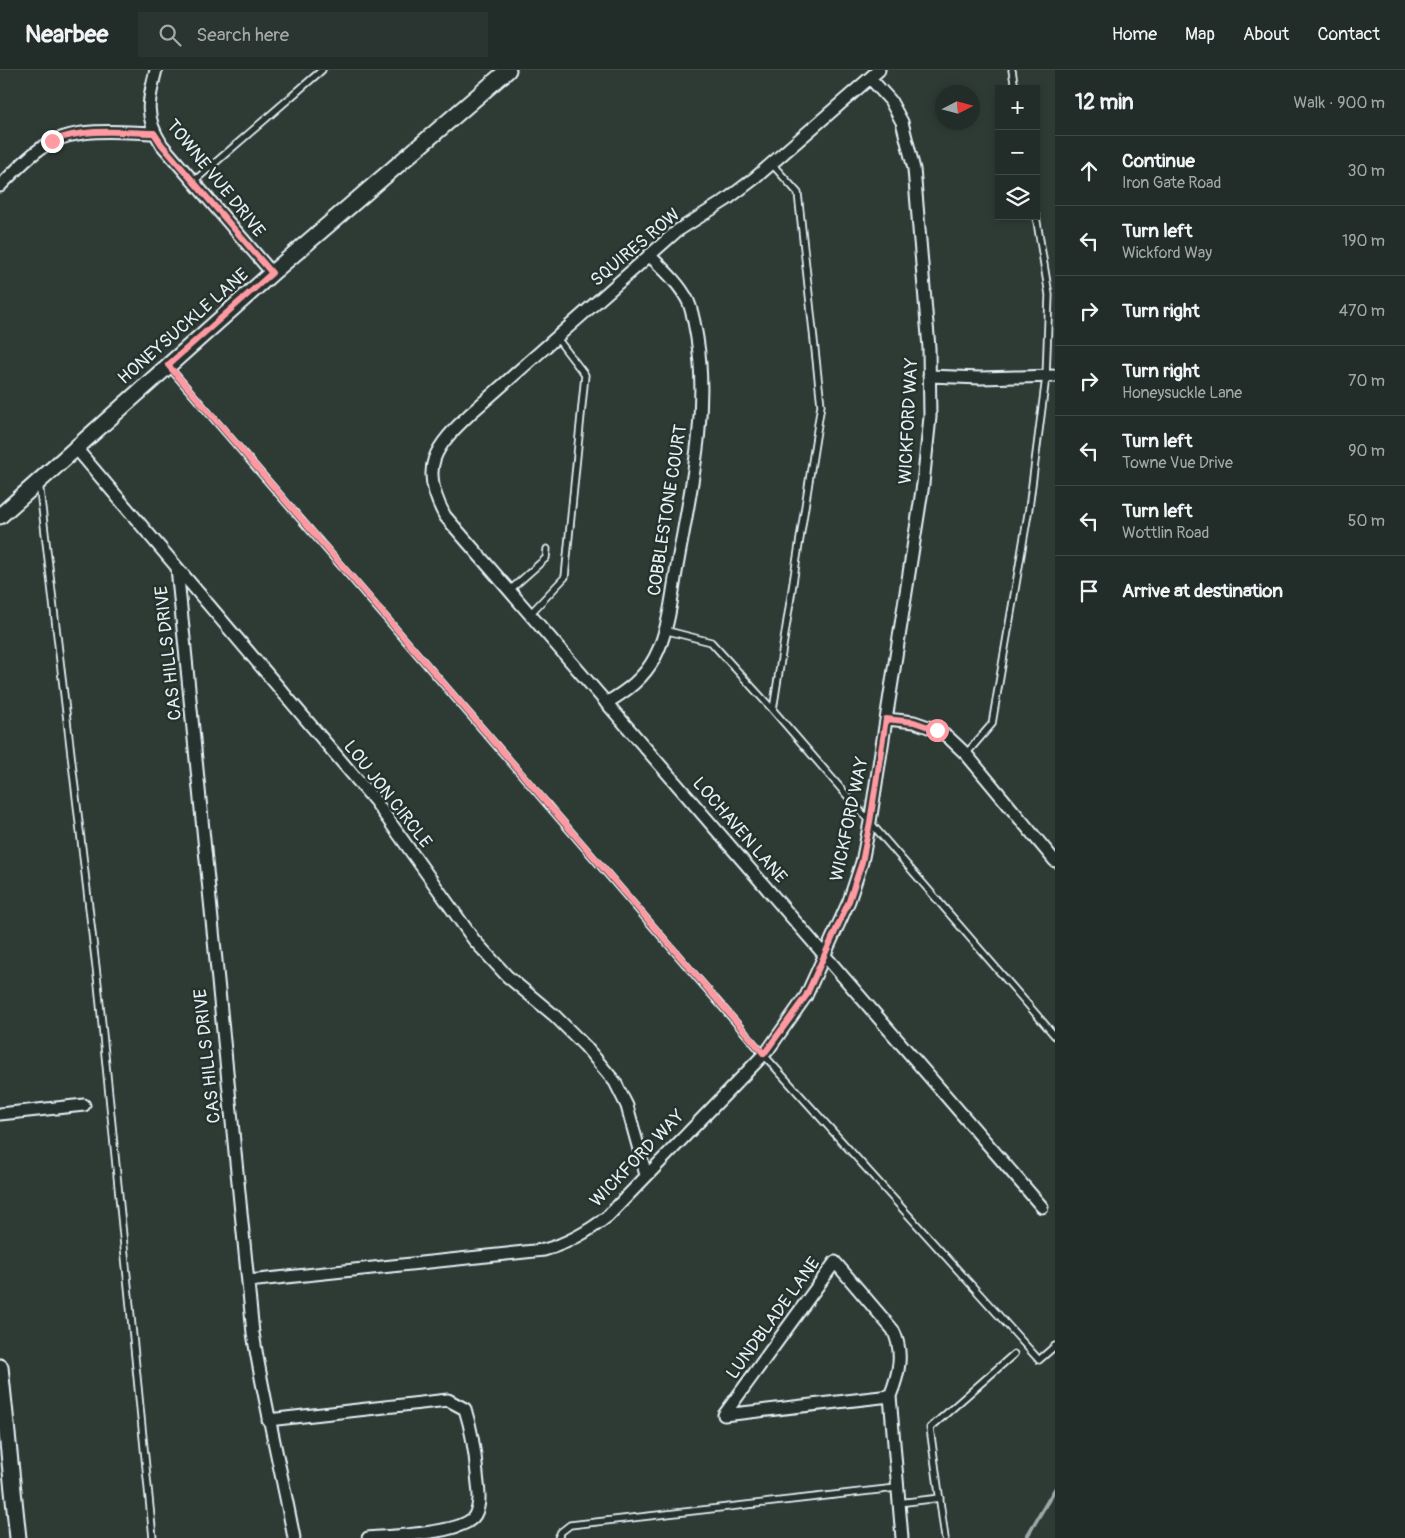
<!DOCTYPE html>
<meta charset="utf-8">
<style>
:root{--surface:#222c28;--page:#2a3430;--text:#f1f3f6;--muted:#a2a7a8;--line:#3f4845}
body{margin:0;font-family:Pangolin,sans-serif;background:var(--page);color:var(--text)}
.controls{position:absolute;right:15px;top:15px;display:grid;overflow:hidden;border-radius:0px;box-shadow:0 2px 8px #0003}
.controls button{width:45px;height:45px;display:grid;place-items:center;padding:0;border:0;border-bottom:1px solid var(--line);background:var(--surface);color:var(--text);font:25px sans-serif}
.compass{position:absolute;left:935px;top:15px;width:45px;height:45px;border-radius:50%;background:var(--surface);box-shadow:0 2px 8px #0003;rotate:84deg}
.stop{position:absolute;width:15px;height:15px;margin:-11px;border:4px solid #ff9aa2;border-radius:50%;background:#fff}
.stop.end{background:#ff9aa2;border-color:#fff;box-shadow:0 1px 5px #0008}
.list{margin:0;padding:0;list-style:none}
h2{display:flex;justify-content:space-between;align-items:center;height:65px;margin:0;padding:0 20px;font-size:21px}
h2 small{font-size:16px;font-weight:400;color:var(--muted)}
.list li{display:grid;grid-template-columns:32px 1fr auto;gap:15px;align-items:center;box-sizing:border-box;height:70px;padding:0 20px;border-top:1px solid var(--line)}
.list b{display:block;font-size:19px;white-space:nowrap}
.list p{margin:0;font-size:16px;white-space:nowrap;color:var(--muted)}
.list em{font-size:16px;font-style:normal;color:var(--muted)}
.icon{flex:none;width:28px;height:28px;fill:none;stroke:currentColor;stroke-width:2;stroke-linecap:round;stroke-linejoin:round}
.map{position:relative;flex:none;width:1055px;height:1468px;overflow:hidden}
header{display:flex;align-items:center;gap:30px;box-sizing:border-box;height:70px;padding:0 25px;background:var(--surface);border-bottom:1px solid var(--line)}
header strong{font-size:24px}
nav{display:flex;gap:28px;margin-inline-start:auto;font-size:18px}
.search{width:350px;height:45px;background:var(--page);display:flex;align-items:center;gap:12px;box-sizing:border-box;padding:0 18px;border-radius:0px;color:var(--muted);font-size:19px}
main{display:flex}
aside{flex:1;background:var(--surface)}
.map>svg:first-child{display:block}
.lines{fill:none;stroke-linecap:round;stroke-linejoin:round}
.stream{stroke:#9da8a9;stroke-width:4}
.service-casing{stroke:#e8f1f8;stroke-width:9}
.minor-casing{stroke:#e8f1f8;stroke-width:15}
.tertiary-casing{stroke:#e8f1f8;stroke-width:19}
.service{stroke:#26332d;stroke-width:5.5}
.minor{stroke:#26332d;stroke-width:11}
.tertiary{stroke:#26332d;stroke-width:15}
.route{stroke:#ff9aa2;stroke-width:6}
.labels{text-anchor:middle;stroke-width:5;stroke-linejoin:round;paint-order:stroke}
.street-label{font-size:18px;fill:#e8f1f8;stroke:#26332d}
</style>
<header>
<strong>Nearbee</strong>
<div class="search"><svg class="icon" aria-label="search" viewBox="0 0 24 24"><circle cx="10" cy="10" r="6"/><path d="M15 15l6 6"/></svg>Search here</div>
<nav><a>Home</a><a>Map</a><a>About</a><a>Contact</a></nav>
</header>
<main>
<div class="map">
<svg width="1055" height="1468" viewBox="0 0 1055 1468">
<rect width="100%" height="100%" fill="#2e3b35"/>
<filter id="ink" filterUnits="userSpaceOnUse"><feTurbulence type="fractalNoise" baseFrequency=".02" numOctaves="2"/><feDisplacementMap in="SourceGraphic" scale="10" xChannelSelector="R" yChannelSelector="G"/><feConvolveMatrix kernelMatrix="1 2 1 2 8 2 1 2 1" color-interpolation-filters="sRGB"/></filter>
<g filter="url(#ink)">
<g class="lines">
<path class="stream" d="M1026,1468L1055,1419"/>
<g class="service-casing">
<path id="service" d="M1012,0L1015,19
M771,93L798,123L821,335L773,640
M193,112L322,0
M168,296L763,984L1039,1290L1055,1276
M39,412L98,914L153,1468
M510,520L546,488L547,479
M530,544L565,507L585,305L556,267
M664,560L711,572L773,640L1055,966
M966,684L992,654L1029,438L1046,307L1049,225L1036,146
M898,1433L940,1428
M558,1468L561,1462L570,1455L896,1418
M945,1468L930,1358L1014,1284"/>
</g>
<g class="minor-casing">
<path id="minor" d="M156,0C148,31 144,47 162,75L272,203
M879,0L755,108L726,130L677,161L471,343C435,377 418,397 445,446L1042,1137
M0,116C12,104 24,91 37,81C71,55 114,62 154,63
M929,306L981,308L1055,306
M75,377L375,731L474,870L507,906L555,946L585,976L615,1012L627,1036L646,1105
M177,498L253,1263C264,1332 281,1399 294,1468
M606,633C627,621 644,608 655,587C670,558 672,522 678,491C691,418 709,342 697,268C695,257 693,242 688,231C679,213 663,199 649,185
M887,649L914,652L937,660L948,667L966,684L1055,791
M0,1044L84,1035
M835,1192L893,1260C904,1282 899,1304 890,1326L724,1345Z
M248,1211L544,1180C569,1173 588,1162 608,1146L768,980L806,926L849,831L862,792L870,752L923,414L930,347L929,278L914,99L902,52L890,30L870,8
M890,1326L902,1468
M268,1350L448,1330L465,1339C472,1361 475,1381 477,1404C478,1418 482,1432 475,1445C465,1464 390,1466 368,1468"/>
</g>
<g class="tertiary-casing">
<path id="tertiary" d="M0,446L272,203L508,0
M0,1297L18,1468"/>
</g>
<use href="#service" class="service"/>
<use href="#minor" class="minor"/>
<use href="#tertiary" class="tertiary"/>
</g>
</g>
<g class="lines" filter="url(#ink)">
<path class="route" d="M52,71C85,58 119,62 154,63L162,75L272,203L168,295L764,984L806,926L849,831L862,792L870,752L886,649L914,652L937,660"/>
</g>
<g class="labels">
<g class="street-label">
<text transform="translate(216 108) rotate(51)" y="6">TOWNE VUE DRIVE</text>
<text transform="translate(635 177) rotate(-40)" y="6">SQUIRES ROW</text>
<text transform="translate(183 256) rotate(-41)" y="6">HONEYSUCKLE LANE</text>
<text transform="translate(908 351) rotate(-87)" y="6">WICKFORD WAY</text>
<text transform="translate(667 440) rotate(-81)" y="6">COBBLESTONE COURT</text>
<text transform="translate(168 583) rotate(-96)" y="6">CAS HILLS DRIVE</text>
<text transform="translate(388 724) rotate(52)" y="6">LOU JON CIRCLE</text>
<text transform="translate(849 749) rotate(-78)" y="6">WICKFORD WAY</text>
<text transform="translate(740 760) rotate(49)" y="6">LOCHAVEN LANE</text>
<text transform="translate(207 986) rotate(-96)" y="6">CAS HILLS DRIVE</text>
<text transform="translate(637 1088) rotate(-46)" y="6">WICKFORD WAY</text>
<text transform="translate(773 1248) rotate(-54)" y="6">LUNDBLADE LANE</text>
</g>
</g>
</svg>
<div class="controls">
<button>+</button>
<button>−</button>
<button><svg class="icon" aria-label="layers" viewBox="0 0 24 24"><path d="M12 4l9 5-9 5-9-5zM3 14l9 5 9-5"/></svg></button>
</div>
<svg class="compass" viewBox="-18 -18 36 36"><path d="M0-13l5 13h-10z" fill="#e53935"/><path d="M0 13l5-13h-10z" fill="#a2a7a8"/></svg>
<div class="stop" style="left:937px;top:660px"></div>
<div class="stop end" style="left:52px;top:71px"></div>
</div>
<aside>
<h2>12 min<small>Walk · 900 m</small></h2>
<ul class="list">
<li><svg class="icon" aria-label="ahead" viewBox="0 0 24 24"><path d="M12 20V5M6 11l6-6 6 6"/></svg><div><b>Continue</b><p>Iron Gate Road</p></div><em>30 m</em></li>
<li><svg class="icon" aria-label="left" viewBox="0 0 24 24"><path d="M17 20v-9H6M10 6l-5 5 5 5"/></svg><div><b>Turn left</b><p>Wickford Way</p></div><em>190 m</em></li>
<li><svg class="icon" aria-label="right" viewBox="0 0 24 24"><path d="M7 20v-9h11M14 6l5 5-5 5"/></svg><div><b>Turn right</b></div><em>470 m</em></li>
<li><svg class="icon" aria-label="right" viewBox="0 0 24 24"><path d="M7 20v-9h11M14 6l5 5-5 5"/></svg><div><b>Turn right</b><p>Honeysuckle Lane</p></div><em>70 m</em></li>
<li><svg class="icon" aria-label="left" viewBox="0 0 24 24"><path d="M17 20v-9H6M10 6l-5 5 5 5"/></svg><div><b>Turn left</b><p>Towne Vue Drive</p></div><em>90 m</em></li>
<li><svg class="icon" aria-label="left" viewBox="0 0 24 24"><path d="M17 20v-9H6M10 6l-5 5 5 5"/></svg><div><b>Turn left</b><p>Wottlin Road</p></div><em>50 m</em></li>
<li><svg class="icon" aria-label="arrive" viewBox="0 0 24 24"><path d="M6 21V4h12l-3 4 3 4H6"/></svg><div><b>Arrive at destination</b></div></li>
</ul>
</aside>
</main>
